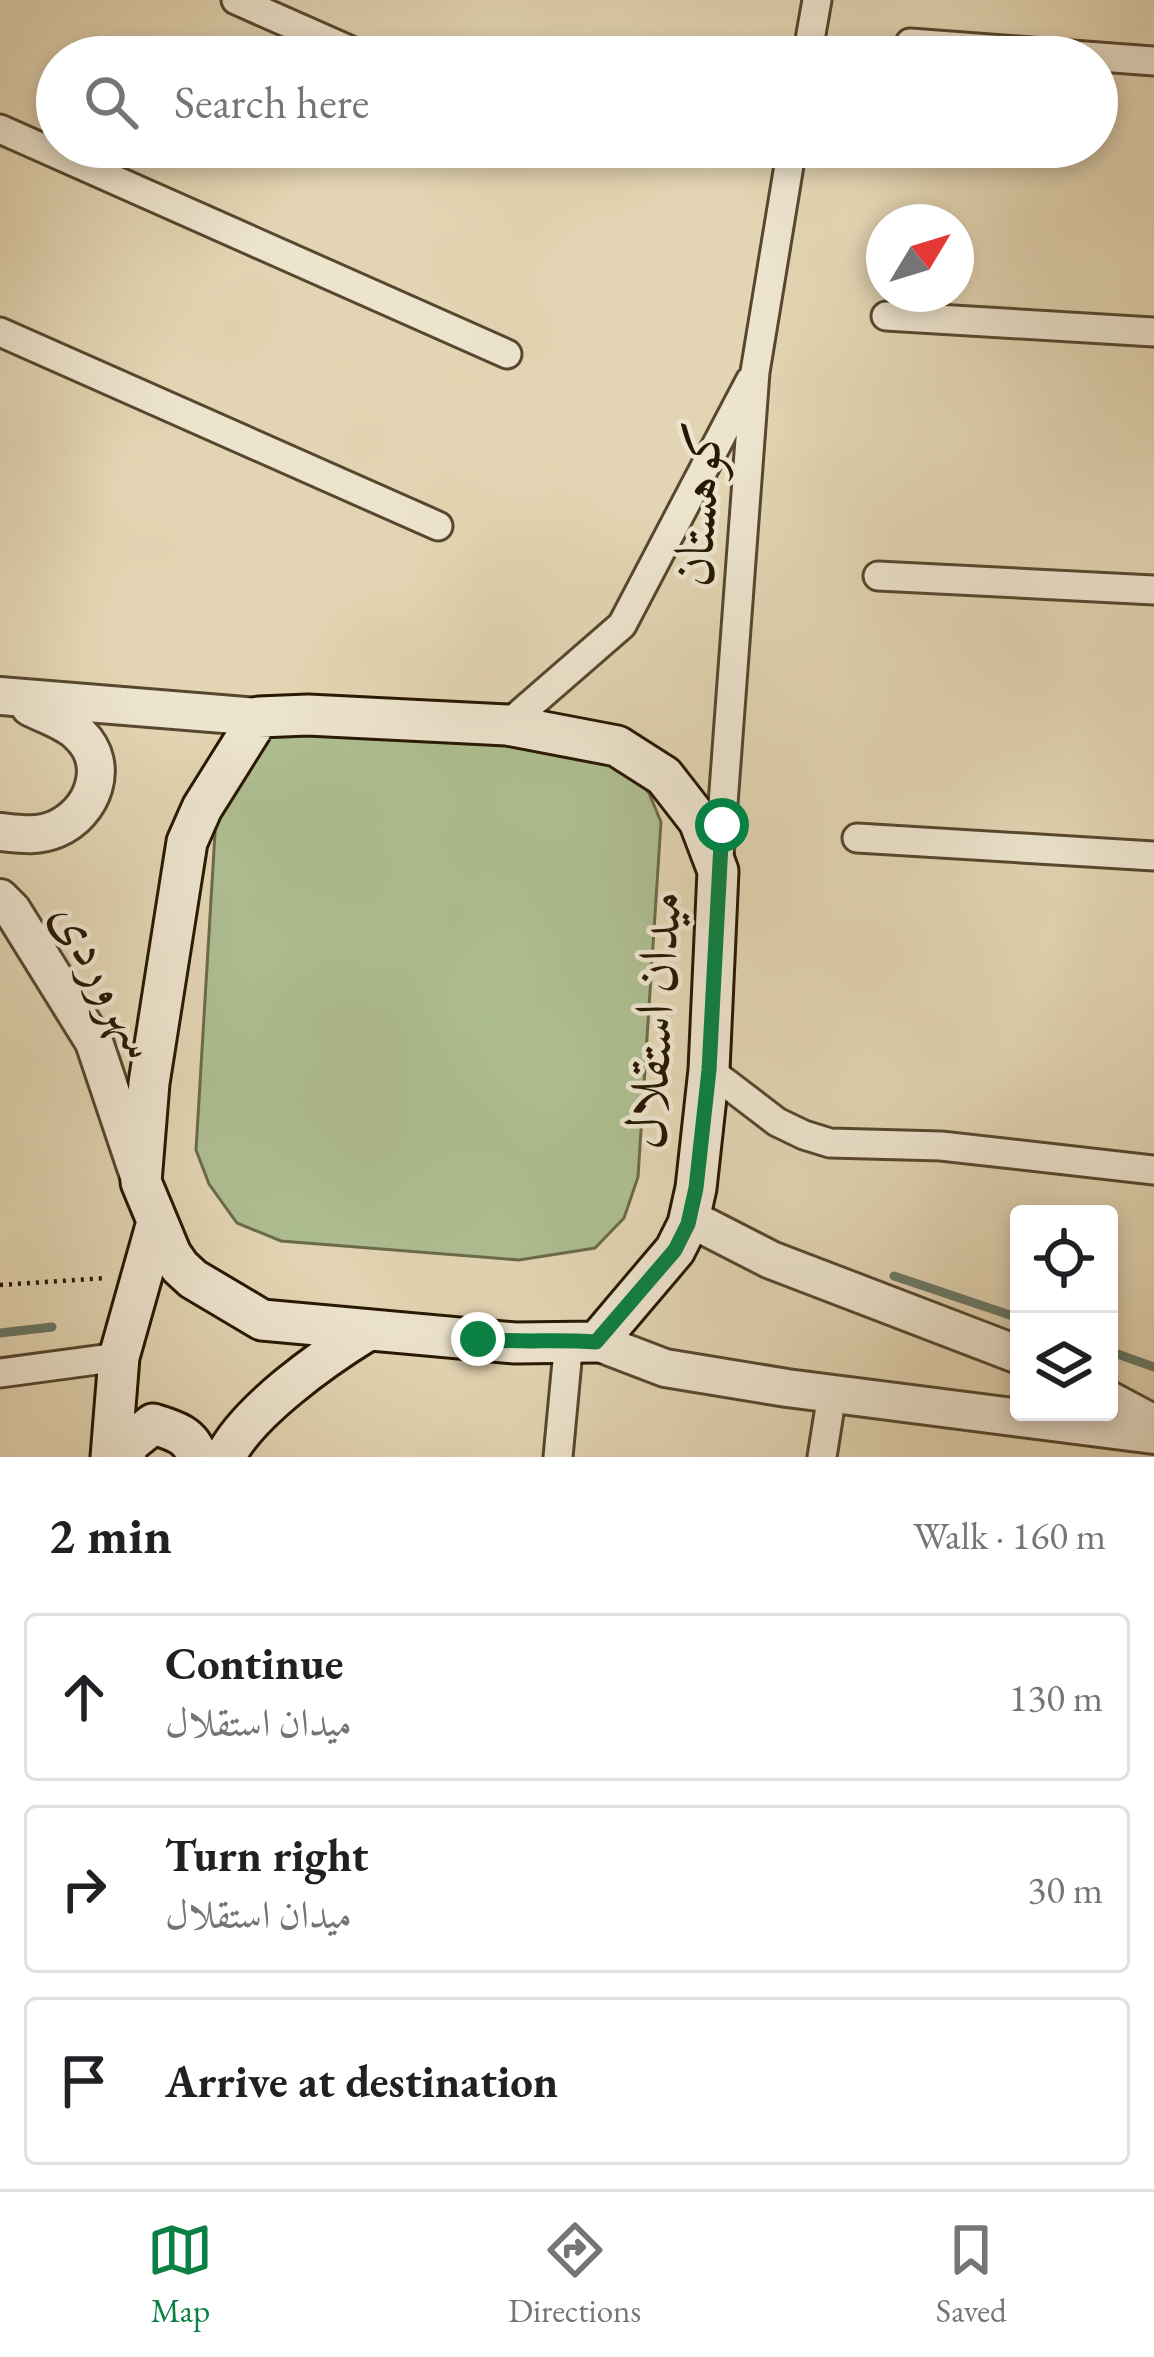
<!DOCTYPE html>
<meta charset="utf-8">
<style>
:root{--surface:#fff;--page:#f6f6f6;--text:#202124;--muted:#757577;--line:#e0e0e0;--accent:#0b8043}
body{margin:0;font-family:"EB Garamond",Amiri,serif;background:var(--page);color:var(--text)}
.controls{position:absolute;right:36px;bottom:36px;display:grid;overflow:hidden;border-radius:12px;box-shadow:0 6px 18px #0003}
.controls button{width:108px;height:108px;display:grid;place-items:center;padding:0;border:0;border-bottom:3px solid var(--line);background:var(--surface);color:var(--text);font:60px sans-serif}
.compass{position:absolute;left:866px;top:204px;width:108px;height:108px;border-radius:50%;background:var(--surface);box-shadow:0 6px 18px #0003;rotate:52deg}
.stop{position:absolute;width:36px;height:36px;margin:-27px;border:9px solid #0b8043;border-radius:50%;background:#fff}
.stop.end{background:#0b8043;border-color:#fff;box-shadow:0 3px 12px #0008}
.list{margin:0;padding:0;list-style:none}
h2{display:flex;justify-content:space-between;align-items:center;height:156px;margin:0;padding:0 48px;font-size:51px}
h2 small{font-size:39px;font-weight:400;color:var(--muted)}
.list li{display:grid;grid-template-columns:78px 1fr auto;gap:36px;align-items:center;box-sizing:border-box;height:168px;margin:0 24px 24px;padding:0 24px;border:3px solid var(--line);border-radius:12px}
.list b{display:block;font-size:45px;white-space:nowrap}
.list p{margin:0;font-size:39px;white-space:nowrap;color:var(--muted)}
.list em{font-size:39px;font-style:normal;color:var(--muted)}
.icon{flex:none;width:66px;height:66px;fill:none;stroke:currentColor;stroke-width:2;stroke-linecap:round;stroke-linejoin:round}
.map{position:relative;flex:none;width:1154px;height:1457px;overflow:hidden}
.search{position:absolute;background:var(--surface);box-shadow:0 6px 18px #0003;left:36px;right:36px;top:36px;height:132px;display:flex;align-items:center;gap:30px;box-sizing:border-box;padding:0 42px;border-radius:66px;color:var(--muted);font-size:45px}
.sheet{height:732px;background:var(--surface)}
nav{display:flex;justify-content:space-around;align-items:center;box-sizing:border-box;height:168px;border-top:3px solid var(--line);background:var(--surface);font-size:33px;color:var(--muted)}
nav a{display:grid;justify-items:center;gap:6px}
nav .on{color:var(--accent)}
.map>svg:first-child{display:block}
.green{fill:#aebe91;stroke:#6b6b4a;stroke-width:3}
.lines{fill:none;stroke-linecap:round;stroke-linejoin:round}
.stream{stroke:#697967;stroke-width:9}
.minor-casing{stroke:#57472e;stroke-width:33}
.tertiary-casing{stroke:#57472e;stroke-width:42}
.secondary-casing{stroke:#281802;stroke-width:45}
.path{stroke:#281802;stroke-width:4.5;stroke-dasharray:3 6;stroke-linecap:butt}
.minor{stroke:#ede4ce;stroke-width:27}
.tertiary{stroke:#ede4ce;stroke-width:36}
.secondary{stroke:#ede4ce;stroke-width:39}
.route{stroke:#0b8043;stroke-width:15}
.labels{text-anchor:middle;stroke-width:9;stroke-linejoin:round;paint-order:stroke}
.street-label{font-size:54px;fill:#281802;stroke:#ede4ce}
</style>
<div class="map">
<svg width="1154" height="1457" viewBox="0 0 1154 1457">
<rect width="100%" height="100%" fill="#e3d5b3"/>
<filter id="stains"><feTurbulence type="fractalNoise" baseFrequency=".00167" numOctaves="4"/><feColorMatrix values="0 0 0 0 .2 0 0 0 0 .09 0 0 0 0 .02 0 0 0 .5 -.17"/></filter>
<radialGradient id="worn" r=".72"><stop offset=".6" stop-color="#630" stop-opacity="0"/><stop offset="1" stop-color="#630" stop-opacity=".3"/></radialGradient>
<path class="green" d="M316,717L625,762L649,793L661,822L638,1177L624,1218L595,1248L519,1260L281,1241L237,1223L209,1184L196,1150L217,800L262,734Z"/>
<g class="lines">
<path class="stream" d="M894,1276L1019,1318
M0,1333L52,1327
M1109,1351L1154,1367"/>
<g class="minor-casing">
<path id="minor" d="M236,0L365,57
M910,43L1154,61
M807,57L817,0
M0,129L507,354
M886,316L1154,332
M0,332L438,526
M878,576L1154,590
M507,725L622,625L750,381
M857,838L1154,856
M719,858L755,372L792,147
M709,1070L777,1122L804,1135L830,1143L941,1146L1154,1170
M0,1373L119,1357
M558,1457L569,1340
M822,1457L832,1394"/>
</g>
<g class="tertiary-casing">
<path id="tertiary" d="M0,696L259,717
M0,832C20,834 37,837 56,829C93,813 111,765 80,735C67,721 47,716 30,707
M0,898L12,910L94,1042L141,1182
M689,1218L771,1260L1019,1355
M597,1342L665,1368L787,1388L1154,1435
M1109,1400L1154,1424"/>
</g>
<g class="secondary-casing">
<path id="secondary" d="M308,715L507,725L617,746L664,776L699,821L718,871L709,1070L696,1188L688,1224L675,1250L597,1342L515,1343L262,1320L193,1279L180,1267L171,1254L141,1182L149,1083L187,842L202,808L259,717Z
M111,1457L119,1357L157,1222
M125,1457L128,1444L153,1424C173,1430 192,1435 197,1457
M225,1457C248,1411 323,1358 367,1331"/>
</g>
<path class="path" d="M0,1285L106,1278"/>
<use href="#minor" class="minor"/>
<use href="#tertiary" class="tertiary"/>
<use href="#secondary" class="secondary"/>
</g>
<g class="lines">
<path class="route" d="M478,1339C518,1343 557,1339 596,1342L675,1250L688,1224L696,1188L709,1070L722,825"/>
</g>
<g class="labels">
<g class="street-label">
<text transform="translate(697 504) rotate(-86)" y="19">کوهستان</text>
<text transform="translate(108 979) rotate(62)" y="19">سهروردی</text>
<text transform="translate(653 1020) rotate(-86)" y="19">میدان استقلال</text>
</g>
</g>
<rect width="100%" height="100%" filter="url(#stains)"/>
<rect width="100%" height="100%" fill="url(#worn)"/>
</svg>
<div class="controls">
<button><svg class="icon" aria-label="locate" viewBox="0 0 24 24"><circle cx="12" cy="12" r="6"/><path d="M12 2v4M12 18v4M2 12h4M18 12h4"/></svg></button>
<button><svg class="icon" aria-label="layers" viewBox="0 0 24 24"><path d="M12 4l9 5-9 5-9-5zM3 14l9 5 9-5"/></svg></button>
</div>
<svg class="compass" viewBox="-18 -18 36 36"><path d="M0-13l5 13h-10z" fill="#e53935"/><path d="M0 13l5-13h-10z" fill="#757577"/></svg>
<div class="stop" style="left:722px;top:825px"></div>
<div class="stop end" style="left:478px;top:1339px"></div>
<div class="search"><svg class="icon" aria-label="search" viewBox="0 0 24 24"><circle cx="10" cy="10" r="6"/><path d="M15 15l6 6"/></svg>Search here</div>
</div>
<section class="sheet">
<h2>2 min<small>Walk · 160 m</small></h2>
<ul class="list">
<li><svg class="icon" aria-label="ahead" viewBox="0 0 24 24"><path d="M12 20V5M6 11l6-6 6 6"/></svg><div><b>Continue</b><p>میدان استقلال</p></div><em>130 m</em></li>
<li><svg class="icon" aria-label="right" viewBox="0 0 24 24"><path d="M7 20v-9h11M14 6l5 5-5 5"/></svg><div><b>Turn right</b><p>میدان استقلال</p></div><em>30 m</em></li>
<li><svg class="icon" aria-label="arrive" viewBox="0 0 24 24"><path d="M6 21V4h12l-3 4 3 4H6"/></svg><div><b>Arrive at destination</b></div></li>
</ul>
</section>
<nav>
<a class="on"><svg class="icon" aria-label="map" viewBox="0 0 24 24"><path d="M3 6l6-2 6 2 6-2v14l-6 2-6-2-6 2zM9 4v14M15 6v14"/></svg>Map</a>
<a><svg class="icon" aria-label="directions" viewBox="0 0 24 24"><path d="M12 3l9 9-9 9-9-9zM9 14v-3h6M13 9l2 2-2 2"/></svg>Directions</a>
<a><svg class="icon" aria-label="saved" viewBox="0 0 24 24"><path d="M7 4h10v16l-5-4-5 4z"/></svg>Saved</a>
</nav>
